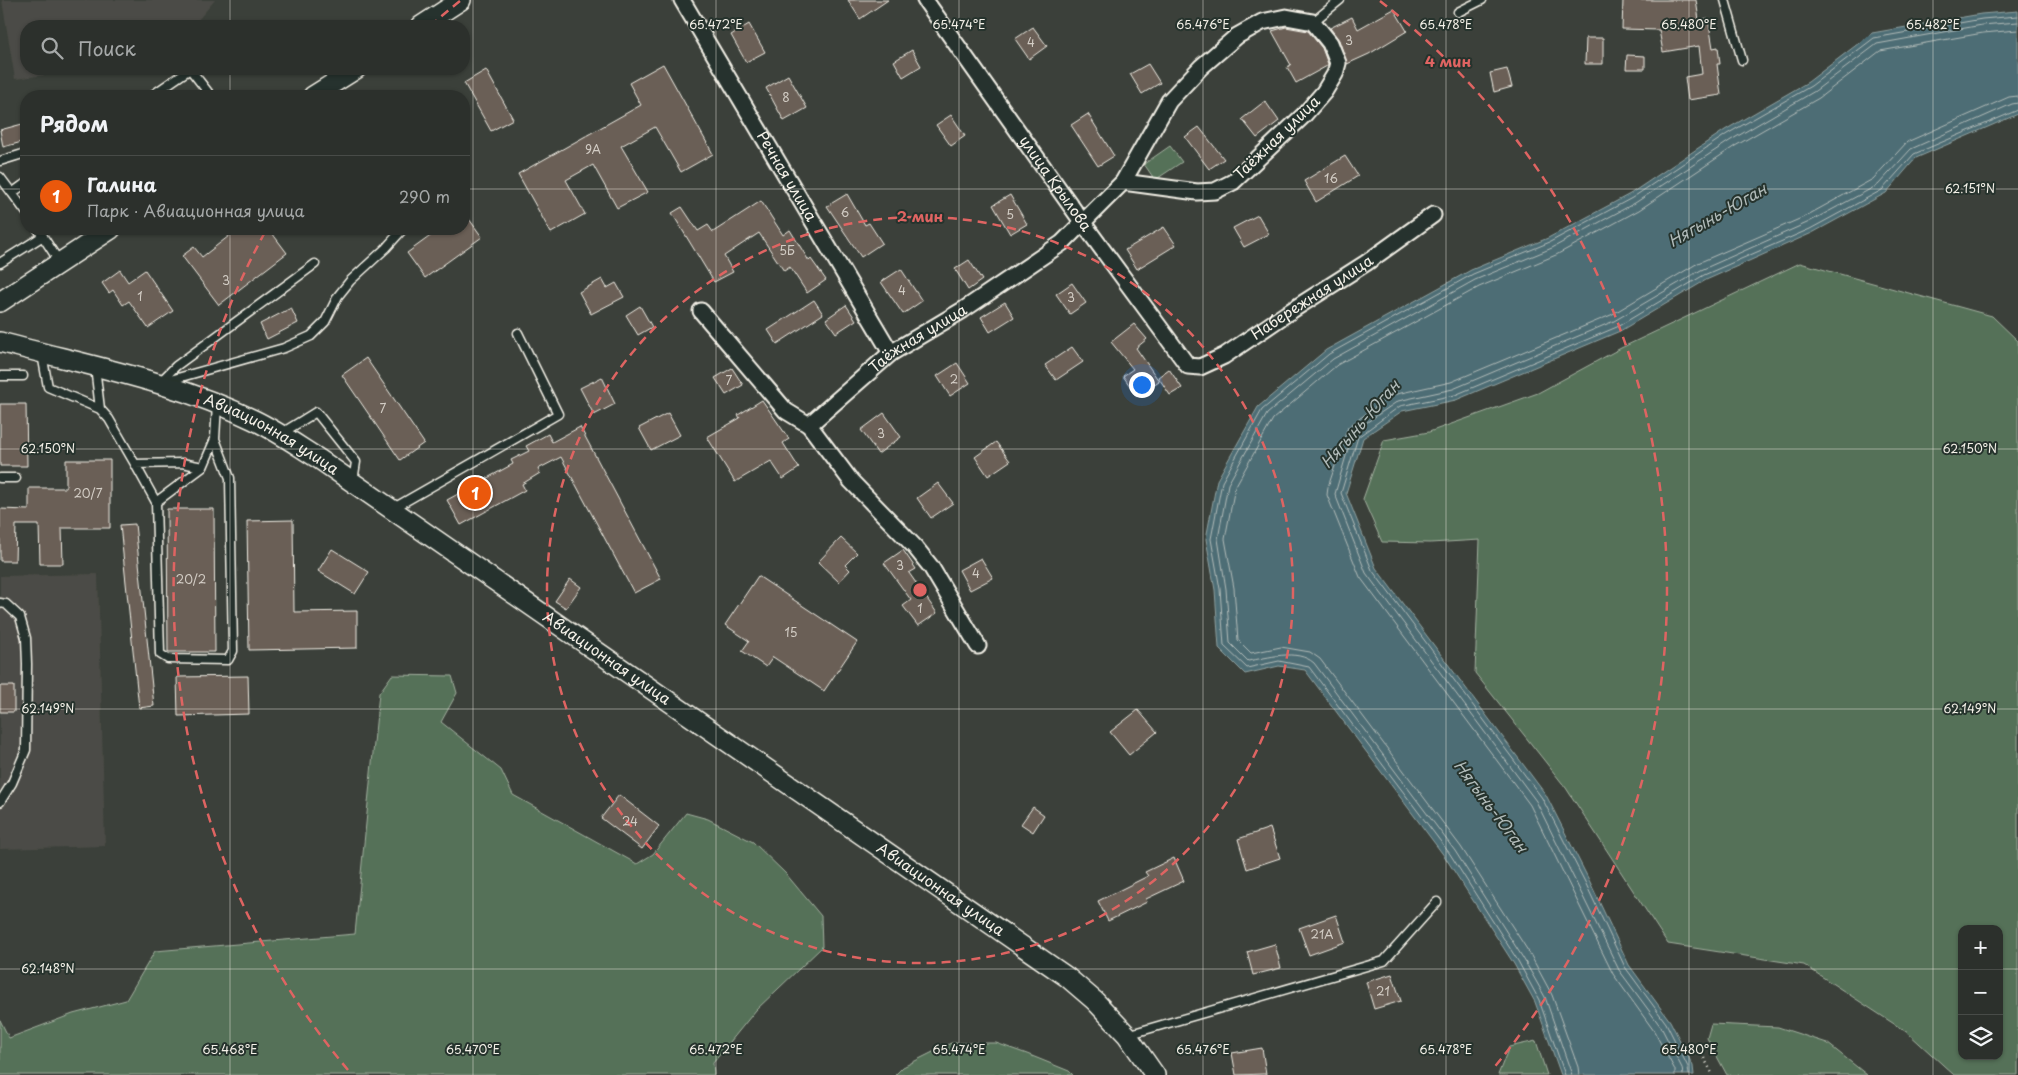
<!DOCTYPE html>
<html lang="ru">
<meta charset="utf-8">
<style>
:root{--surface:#2c302c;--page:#343834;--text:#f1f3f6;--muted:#a6a9a9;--line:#484b48;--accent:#ea580c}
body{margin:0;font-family:"Playpen Sans",sans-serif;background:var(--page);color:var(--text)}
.controls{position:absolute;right:15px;bottom:15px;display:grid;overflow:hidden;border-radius:10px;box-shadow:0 1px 4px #0004}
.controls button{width:45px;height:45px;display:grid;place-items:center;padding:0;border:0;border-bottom:1px solid var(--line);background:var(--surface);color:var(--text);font:25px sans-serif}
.you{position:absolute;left:1141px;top:384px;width:18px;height:18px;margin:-12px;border:4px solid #fff;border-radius:50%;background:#1a73e8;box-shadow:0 0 0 8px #1a73e833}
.badge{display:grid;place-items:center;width:32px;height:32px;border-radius:50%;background:var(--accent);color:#fff;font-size:16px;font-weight:700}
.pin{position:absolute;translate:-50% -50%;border:2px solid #fff;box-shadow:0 1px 5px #0006}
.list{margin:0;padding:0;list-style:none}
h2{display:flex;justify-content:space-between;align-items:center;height:65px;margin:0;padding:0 20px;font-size:21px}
h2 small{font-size:16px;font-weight:400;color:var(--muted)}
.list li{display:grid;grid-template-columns:32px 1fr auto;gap:15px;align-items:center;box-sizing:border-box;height:80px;padding:0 20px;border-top:1px solid var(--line)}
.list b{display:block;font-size:19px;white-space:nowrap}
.list p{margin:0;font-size:16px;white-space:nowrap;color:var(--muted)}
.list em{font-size:16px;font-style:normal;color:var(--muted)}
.icon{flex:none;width:28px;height:28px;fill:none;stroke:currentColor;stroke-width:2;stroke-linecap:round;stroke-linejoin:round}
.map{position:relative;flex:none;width:2018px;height:1075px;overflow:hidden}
.search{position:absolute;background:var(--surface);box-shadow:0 1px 4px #0004;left:20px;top:20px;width:450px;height:55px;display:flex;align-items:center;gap:12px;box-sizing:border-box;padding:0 18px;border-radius:20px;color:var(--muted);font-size:19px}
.panel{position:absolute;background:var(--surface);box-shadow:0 1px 4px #0004;left:20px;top:90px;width:450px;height:145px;border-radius:20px}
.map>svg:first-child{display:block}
.built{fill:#4c4c46}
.green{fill:#547159;stroke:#a4b1a0;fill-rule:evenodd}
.water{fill:#4e6d74;stroke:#90a2a2}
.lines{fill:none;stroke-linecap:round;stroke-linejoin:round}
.shore{stroke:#b2bcba;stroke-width:1}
.building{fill:#6b5f57;stroke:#f4f1e8}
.service-casing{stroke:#f4f1e8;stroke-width:11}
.minor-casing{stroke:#f4f1e8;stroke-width:19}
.tertiary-casing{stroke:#f4f1e8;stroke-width:22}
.path{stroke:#f4f1e8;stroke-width:2.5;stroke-dasharray:1 4;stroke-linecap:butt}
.service{stroke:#26332d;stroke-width:8}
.minor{stroke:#26332d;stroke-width:15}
.tertiary{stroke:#26332d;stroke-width:19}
.ticks{fill:none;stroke:#f4f1e8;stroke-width:1;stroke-opacity:0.45}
.ring{fill:none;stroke:#df6462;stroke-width:2.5;stroke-dasharray:9 6}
.labels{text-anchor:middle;stroke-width:4;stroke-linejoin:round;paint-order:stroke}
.number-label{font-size:12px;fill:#d2ccc4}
.street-label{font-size:15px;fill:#f4f1e8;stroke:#26332d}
.water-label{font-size:16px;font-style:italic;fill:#b2bcba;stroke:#26332d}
.ticks-label{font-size:12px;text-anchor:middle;fill:#f4f1e8;stroke:#26332d;stroke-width:4;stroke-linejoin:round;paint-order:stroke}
.centre{fill:#df6462;stroke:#26332d;stroke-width:2.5}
.ring-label{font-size:15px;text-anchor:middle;font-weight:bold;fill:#df6462;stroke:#26332d;stroke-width:4;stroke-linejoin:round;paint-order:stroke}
</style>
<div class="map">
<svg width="2018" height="1075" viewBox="0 0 2018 1075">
<rect width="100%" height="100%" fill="#3b403a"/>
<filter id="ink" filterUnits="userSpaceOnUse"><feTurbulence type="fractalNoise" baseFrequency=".02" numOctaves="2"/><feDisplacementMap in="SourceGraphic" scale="10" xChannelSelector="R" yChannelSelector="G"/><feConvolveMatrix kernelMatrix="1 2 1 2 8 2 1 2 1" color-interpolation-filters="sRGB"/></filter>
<g filter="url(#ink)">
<path class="built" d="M2,0H215L193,26H26V69H89L15,79Z
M98,574L105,846L0,849V576Z"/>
<path class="green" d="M1170,146L1182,162L1155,180L1144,164Z
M1800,263L1992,316L2018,341V1075H1954L1908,1033L1804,965L1668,944L1566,788L1475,673L1480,540L1430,543L1382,542L1363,499L1384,440L1429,432L1538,393L1621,348ZM1962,929H1999V1056H1962Z
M392,675L452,676L457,693L441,722L501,770L513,795L637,864L653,854L686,813L708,819L753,842L786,874L821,916L822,947L756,1010L713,1063L714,1075H0V1020L9,1038L73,1014L126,1000L155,951L355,934L379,693Z
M1711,1024L1778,1027L1827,1043L1867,1075H1727L1707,1038Z
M1536,1041L1547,1075H1498L1509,1047Z
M951,1043H996L1027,1054L1069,1071L1073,1075H895L903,1067Z"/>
<path class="water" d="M2018,11V114L1916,158L1886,193L1812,233L1706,280L1620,331L1456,400L1402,411L1363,438L1346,493L1376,568L1546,795L1589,880L1629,965L1670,1021L1693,1066L1694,1075H1561L1535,1002L1514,964L1445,857L1305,670L1279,666L1245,674L1219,648L1215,590L1206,539L1217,480L1258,407L1326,350L1471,270L1548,238L1630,194L1725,130L1808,82L1872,33L1981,14Z"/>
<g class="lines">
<path class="shore" d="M1565,1075L1539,1000L1518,961L1450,854L1309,667L1279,661L1247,668L1224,646L1220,589L1211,539L1222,482L1262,410L1329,354L1473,274L1550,242L1632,198L1727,134L1811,86L1874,38L1982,19L2018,16
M1572,1075L1545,997L1523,958L1455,851L1314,663C1297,648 1267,658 1248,661L1230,643L1226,589L1218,539L1228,484L1267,414L1333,359L1475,280L1552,248L1635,203L1731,140L1815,91L1877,44L1982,25L2018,22
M1579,1075L1578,1067L1552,995L1530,954L1461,847L1320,659L1310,652L1281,647L1251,653L1238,640L1234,588L1225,539L1235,487L1273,419L1337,365L1479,287L1556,255L1639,210L1735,146L1819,98L1880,51L1983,33L2018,30
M1675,1075V1070L1654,1031L1613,974L1530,805L1360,577L1327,495L1328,487L1348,427L1392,395L1451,382L1611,315L1698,263L1804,217L1873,179L1907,142L2009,97L2018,96
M1683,1075L1682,1068L1661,1027L1619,970L1536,801L1366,573L1335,494L1352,435L1357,429L1398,401L1453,389L1614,321L1701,270L1807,223L1878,185L1911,149L2012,104L2018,103
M1689,1075L1688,1067L1666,1023L1625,967L1585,882L1542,798L1372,570L1341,493L1358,437L1400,406L1455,395L1617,327L1704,275L1810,229L1882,190L1914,154L2018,110"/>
</g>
<path class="building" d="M848,0H888L860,19Z
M1623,0H1696L1699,20L1708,18L1713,48L1718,47L1720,64H1717L1721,95L1688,100L1685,77L1702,74L1699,46L1663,52L1659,30L1622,29Z
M1394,9L1407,31L1369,54L1347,64L1339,40L1330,28L1352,17L1358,29Z
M749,24L765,52L746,62L731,35Z
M1033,27L1047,46L1029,59L1015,39Z
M1286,27L1308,31L1322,48L1328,64L1327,66L1296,83L1287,67L1291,65L1272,31Z
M1586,38H1603V64H1585Z
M912,50L921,66L903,77L894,61Z
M1627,55L1645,56V69H1626Z
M663,64L713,154L681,172L655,127L621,146L648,192L617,208L593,165L566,180L585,214L551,233L518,174L641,105L629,83Z
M1148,64L1160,83L1142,94L1130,74Z
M1507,69L1512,87L1494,92L1490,73Z
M486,70L513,119L491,131L464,83Z
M788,75L807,108L784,121L766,88Z
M1265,101L1279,121L1257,138L1242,119Z
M1088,114L1114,156L1098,166L1071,125Z
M951,115L965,136L951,146L936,125Z
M26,123V141L3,147L0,130Z
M1199,127L1224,159L1209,169L1185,137Z
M1345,156L1358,176L1316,202L1304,181Z
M847,194L865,225L869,223L882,243L861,257L827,206Z
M1010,195L1027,224L1010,234L993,205Z
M761,201L783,235L790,230L809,261L811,259L826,280L807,293L790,267L784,271L759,233L724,256L733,272L714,282L672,213L682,207L698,231L708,225L713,232Z
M464,212L482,237L425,278L407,253L440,229H464Z
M1258,215L1269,234L1244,247L1233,228Z
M1164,227L1176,245L1137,269L1125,250Z
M238,229H269L287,253L219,305L182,256L194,247L202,257Z
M969,260L982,280L968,290L955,269Z
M901,269L922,301L903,314L881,282Z
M120,270L128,282L145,270L173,311L148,328L129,301L123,305L113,290L109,293L102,283Z
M602,279L607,288L616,283L624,297L591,314L579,292Z
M1072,283L1086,303L1070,314L1056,294Z
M814,300L823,314L777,344L768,330Z
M1005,302L1014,317L990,332L981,317Z
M846,305L856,320L836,333L826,319Z
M640,306L652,327L638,335L626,315Z
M291,308L298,323L267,339L260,324Z
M1134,324L1147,339L1136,348L1159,381L1137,396L1123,376L1133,369L1111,342Z
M1072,347L1083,362L1056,380L1045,365Z
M366,358L424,443L400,460L342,375Z
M957,363L970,383L950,396L937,376Z
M732,368L743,385L726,395L715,378Z
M1169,369L1182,388L1170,395L1158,377Z
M602,377L615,404L594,415L580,388Z
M762,400L789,439L783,443L799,468L783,479L771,461L735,482L707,437L740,418L738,415Z
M0,404H26L27,466H0Z
M668,413L680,435L651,450L639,428Z
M884,413L901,437L878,454L861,430Z
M580,427L661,579L634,593L561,457L538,469L540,473L522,484L525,490L461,525L447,500L513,464L511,460L529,451L526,446L548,434L552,442Z
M996,442L1010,461L988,476L975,457Z
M66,460H110V528H62L63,564H40L39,525H16L15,561H0V509L29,510V488H66Z
M938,483L953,503L931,518L917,498Z
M167,509H214L215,652H168Z
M293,520L294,612L357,611V648L249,650L247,521Z
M135,524L154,706L139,708L120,525Z
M841,538L857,553L845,565L850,570L839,582L818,562Z
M332,549L369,572L355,594L318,571Z
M903,550L916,569L909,573L937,613L918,626L903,606L911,600L884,563Z
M981,558L993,578L970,590L959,570Z
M758,576L857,642L824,691L773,657L766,667L742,651L749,641L725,625Z
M570,579L581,587L566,608L555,601Z
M248,676L249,714L178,716L177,677Z
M0,686H14V712H0Z
M1138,710L1157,732L1129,755L1110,732Z
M619,795L659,826L642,849L601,818Z
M1033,807L1044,815L1033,832L1021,824Z
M1270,828L1280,858L1247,869L1238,839Z
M1174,858L1184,881L1146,899L1147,902L1108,921L1098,901L1148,876L1145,872Z
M1336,915L1345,942L1309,955L1299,928Z
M1275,944L1281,968L1253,975L1247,952Z
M1392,974L1401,1001L1374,1009L1366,982Z
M1262,1048L1266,1074L1236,1075L1232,1053Z"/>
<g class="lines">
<g class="service-casing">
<path id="service" d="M1725,0L1742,60
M1458,12L1482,0
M1313,22L1340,0
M151,96L190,69L211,96
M0,161L26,153
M0,177L12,193
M26,183L12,193L26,212
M38,229L60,263
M0,263L43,236
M42,354L48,387L100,409L109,419L135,464L182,463L203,467
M95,367L100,409
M0,376H23
M167,381L284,348L311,336L325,322L338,296L350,281L386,248L403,229
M160,382L176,366L315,264
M282,433L316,412L356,462L353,481
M135,464L156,502L160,654L168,659L228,660L233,651L230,478L215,439
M0,478H16
M156,502L203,467L215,439L217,404
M392,509L558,414L518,333
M0,603L6,604L20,617L26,638L27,664L26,750L12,783L0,802
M1127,1035L1384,961L1437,902"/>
</g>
<g class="minor-casing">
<g id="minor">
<path id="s1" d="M682,0L891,353"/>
<path id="s2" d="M925,0L1083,223L1188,366L1200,367L1224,356L1286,314L1366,263L1433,215"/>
<path d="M701,311L786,411L809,425"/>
<path id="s3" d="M978,646L931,567L915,547L851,481L809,425L891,353L963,310L1062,243L1123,182L1169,101L1201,67L1237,36L1262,22L1286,17L1313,22L1330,43L1338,63L1335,74L1324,92L1304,115L1233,182L1215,191L1197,192L1123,182"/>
</g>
</g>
<g class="tertiary-casing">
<g id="tertiary">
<path d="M421,26L461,0"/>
<path d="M313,96L356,69"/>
<path d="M0,302L111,229"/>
<path id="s4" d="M0,342C85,365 174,381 254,420C277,431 298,446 319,459L1067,977L1095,1001L1127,1035L1155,1075"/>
</g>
</g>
<path class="path" d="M1704,1058L1713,1075"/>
<use href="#service" class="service"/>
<use href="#minor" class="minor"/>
<use href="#tertiary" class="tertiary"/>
</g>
</g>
<path class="ticks" d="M230,0V26M473,0V1075M716,0V1075M959,0V1075M1203,0V1075M1446,0V1075M1689,0V1075M1933,0V1075M230,69V96M0,189H26M464,189H2018M230,229V1075M0,449H2018M0,709H2018M0,969H1962M1999,969H2018"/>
<g class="ring">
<circle cx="920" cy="590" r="373"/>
<path d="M348 1070A747 747 0 0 1 264 234M430 26A747 747 0 0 1 460 1M1380 1A747 747 0 0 1 1492 1070"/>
</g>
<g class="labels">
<g class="number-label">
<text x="1349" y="45">3</text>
<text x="1031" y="47">4</text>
<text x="786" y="102">8</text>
<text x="593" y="154">9А</text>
<text x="1331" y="183">16</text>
<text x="845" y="217">6</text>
<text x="1010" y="219">5</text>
<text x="787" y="255">5Б</text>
<text x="226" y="285">3</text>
<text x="902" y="295">4</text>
<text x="140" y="301">1</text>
<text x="1071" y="302">3</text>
<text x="954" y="384">2</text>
<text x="729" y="385">7</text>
<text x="383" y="413">7</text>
<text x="881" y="438">3</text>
<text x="88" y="498">20/7</text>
<text x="900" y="570">3</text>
<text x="976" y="578">4</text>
<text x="191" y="584">20/2</text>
<text x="920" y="613">1</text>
<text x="791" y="637">15</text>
<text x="630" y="826">24</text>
<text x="1322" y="939">21А</text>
<text x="1383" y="996">21</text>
</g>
<g class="street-label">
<text transform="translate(1277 138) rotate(-44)" y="5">Таёжная улица</text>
<text dy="5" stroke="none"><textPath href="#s1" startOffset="205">Речная улица</textPath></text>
<text dy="5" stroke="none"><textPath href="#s2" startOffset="225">улица Крылова</textPath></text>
<text dy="5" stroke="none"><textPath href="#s2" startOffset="595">Набережная улица</textPath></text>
<text dy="5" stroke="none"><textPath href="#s3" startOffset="419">Таёжная улица</textPath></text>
<text dy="5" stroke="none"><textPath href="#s4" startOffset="288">Авиационная улица</textPath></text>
<text dy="5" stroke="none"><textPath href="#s4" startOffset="692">Авиационная улица</textPath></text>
<text dy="5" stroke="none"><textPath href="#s4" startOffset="1098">Авиационная улица</textPath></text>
</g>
<g class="water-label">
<text transform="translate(1717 215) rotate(-30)" y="6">Нягынь-Юган</text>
<text transform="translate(1360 424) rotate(-49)" y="6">Нягынь-Юган</text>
<text transform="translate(1491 806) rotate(53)" y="6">Нягынь-Юган</text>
</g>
</g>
<g class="ticks-label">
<text x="716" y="29">65.472°E</text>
<text x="959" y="29">65.474°E</text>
<text x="1203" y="29">65.476°E</text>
<text x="1446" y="29">65.478°E</text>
<text x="1689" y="29">65.480°E</text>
<text x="1933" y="29">65.482°E</text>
<text x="1970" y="193">62.151°N</text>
<text x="48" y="453">62.150°N</text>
<text x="1970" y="453">62.150°N</text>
<text x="48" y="713">62.149°N</text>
<text x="1970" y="713">62.149°N</text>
<text x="48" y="973">62.148°N</text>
<text x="230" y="1054">65.468°E</text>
<text x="473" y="1054">65.470°E</text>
<text x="716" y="1054">65.472°E</text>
<text x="959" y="1054">65.474°E</text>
<text x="1203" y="1054">65.476°E</text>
<text x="1446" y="1054">65.478°E</text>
<text x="1689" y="1054">65.480°E</text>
</g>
<circle cx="920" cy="590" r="8" class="centre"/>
<g class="ring-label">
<text x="1448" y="67">4 мин</text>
<text x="920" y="222">2 мин</text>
</g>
</svg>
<div class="controls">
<button>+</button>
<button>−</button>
<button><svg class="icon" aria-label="layers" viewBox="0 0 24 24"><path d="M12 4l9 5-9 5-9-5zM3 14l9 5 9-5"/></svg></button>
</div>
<div class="you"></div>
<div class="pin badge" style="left:475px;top:493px">1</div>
<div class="search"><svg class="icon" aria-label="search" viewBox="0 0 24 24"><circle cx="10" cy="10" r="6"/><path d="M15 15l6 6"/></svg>Поиск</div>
<section class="panel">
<h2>Рядом<small></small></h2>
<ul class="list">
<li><span class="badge">1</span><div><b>Галина</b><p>Парк · Авиационная улица</p></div><em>290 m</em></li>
</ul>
</section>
</div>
